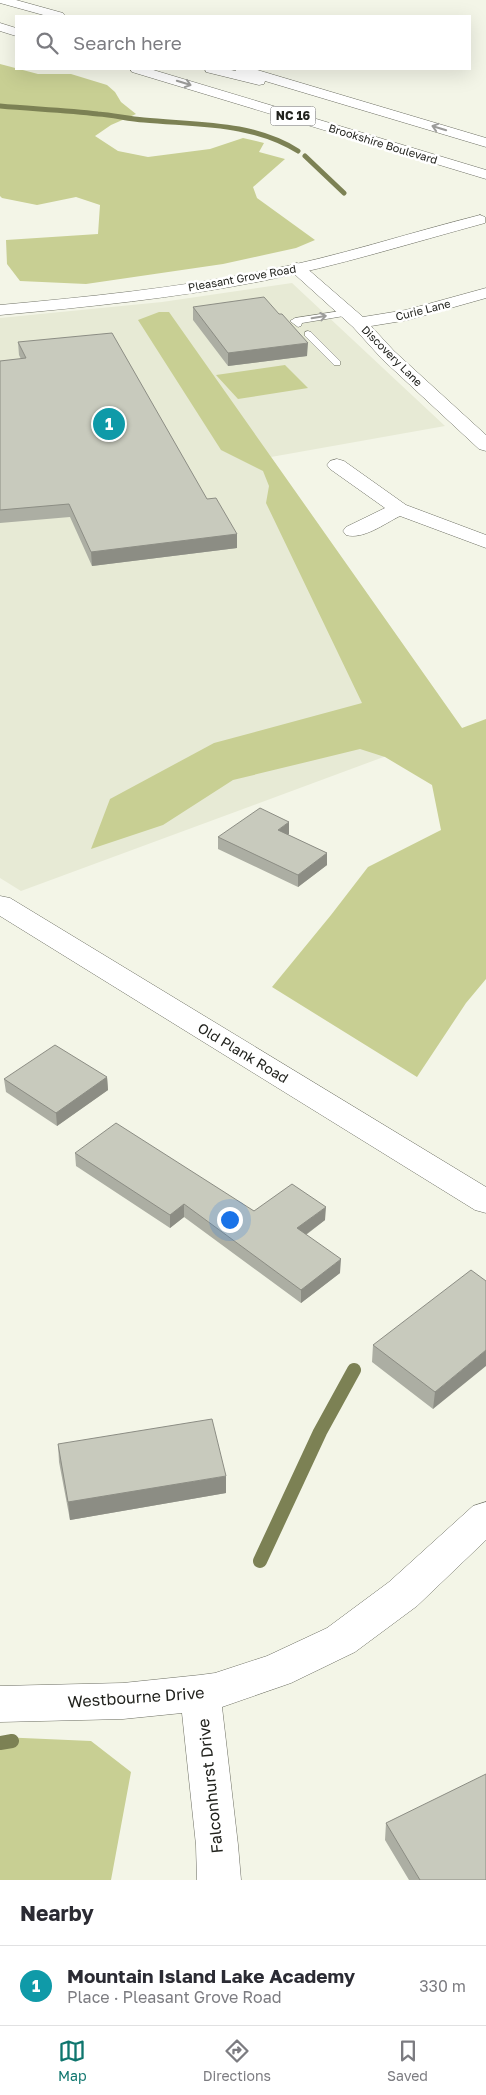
<!DOCTYPE html>
<meta charset="utf-8">
<style>
:root{--surface:#fff;--page:#f2f2f3;--text:#2b2b33;--muted:#7c7c81;--line:#e1e1e2;--accent:#0f766e}
body{margin:0;font-family:"Golos Text",sans-serif;background:var(--page);color:var(--text)}
.you{position:absolute;left:229px;top:1219px;width:18px;height:18px;margin:-12px;border:4px solid #fff;border-radius:50%;background:#1a73e8;box-shadow:0 0 0 8px #1a73e833}
.badge{display:grid;place-items:center;width:32px;height:32px;border-radius:50%;background:var(--accent);color:#fff;font-size:16px;font-weight:700}
.pin{position:absolute;translate:-50% -50%;border:2px solid #fff;box-shadow:0 1px 5px #0006}
.list{margin:0;padding:0;list-style:none}
h2{display:flex;justify-content:space-between;align-items:center;height:65px;margin:0;padding:0 20px;font-size:21px}
h2 small{font-size:16px;font-weight:400;color:var(--muted)}
.list li{display:grid;grid-template-columns:32px 1fr auto;gap:15px;align-items:center;box-sizing:border-box;height:80px;padding:0 20px;border-top:1px solid var(--line)}
.list b{display:block;font-size:19px;white-space:nowrap}
.list p{margin:0;font-size:16px;white-space:nowrap;color:var(--muted)}
.list em{font-size:16px;font-style:normal;color:var(--muted)}
.icon{flex:none;width:28px;height:28px;fill:none;stroke:currentColor;stroke-width:2;stroke-linecap:round;stroke-linejoin:round}
.map{position:relative;flex:none;width:486px;height:1880px;overflow:hidden}
.search{position:absolute;background:var(--surface);box-shadow:0 5px 20px #0002;left:15px;right:15px;top:15px;height:55px;display:flex;align-items:center;gap:12px;box-sizing:border-box;padding:0 18px;border-radius:0px;color:var(--muted);font-size:19px}
.sheet{height:145px;background:var(--surface)}
nav{display:flex;justify-content:space-around;align-items:center;box-sizing:border-box;height:70px;border-top:1px solid var(--line);background:var(--surface);font-size:14px;color:var(--muted)}
nav a{display:grid;justify-items:center;gap:2px}
nav .on{color:var(--accent)}
.map>svg:first-child{display:block}
.built{fill:#e7ead5}
.green{fill:#c8cf93}
.lines{fill:none;stroke-linecap:round;stroke-linejoin:round}
.stream-far1{stroke:#7c8154;stroke-width:5}
.stream{stroke:#7c8154;stroke-width:14}
.service-casing{stroke:#6d6f63;stroke-width:1}
.minor-casing{stroke:#6d6f63;stroke-width:1}
.tertiary-casing{stroke:#6d6f63;stroke-width:1}
.trunk-casing{stroke:#6d6f63;stroke-width:1}
.service{fill:#fff;fill-rule:evenodd}
.minor{fill:#fff;fill-rule:evenodd}
.tertiary{fill:#fff;fill-rule:evenodd}
.trunk{fill:#fff;fill-rule:evenodd}
.wall{fill:#acaea3}
.shaded-wall{fill:#8c8d84}
.building{fill:#c8cabd;stroke:#8c8d84}
.oneway{stroke:#9c9c9a}
.labels{text-anchor:middle;stroke-width:5;stroke-linejoin:round;paint-order:stroke}
.far-street-label{font-size:11px;fill:#22231e;stroke:#fff}
.shield{fill:#fff;stroke:#646562;stroke-width:1}
.shield-label{font-size:12px;font-weight:bold;fill:#22231e}
.street-label{font-size:14px;fill:#22231e;stroke:#fff}
.near-street-label{font-size:16px;fill:#22231e;stroke:#fff}
</style>
<div class="map">
<svg width="486" height="1880" viewBox="0 0 486 1880">
<rect width="100%" height="100%" fill="#f3f5e7"/>
<path class="built" d="M292,283L445,426L271,457L462,728L21,891L0,878V318L162,302Z"/>
<path class="green" d="M0,64L38,74H71L107,85L115,92L121,102L136,114L111,125L95,136L118,151L148,157L210,149L243,138L264,143L259,152L285,159L253,187L257,198L315,240L296,248L223,264L86,284L20,281L7,264L6,240L98,234L100,205L76,197L37,205L2,198L0,196Z
M159,312H169L462,728L486,719V979L466,1003L417,1077L272,987L331,915L368,867L441,830L432,785L385,757L360,749L233,780L163,825L91,849L110,799L214,743L362,703L266,503L269,486L263,471L221,450L138,320Z
M285,365L308,388L238,399L216,375Z
M0,1737L91,1741L131,1772L111,1880H0Z"/>
<g class="lines">
<path class="stream-far1" d="M0,106C33,109 66,110 98,114C114,115 128,119 144,120C196,125 252,122 298,151
M305,156L344,193"/>
<path class="stream" d="M260,1561L320,1432L354,1370
M0,1743L12,1741"/>
<g class="service-casing">
<path id="service" d="M347,310L350,311V315L302,323L301,326L298,327L290,321L295,318Z
M308,331L311,332L340,361V365H334L305,336V332Z"/>
</g>
<g class="minor-casing">
<path id="minor" d="M297,263L303,265L363,317L406,310L486,288V298L408,320L371,326L394,351L486,435V451L479,449L382,359L353,327L291,271L289,268L291,265Z
M337,459L344,461L406,505L486,535V548L400,516C384,524 363,540 346,535L343,531L346,527L385,508L330,469L327,465L330,461Z
M486,1502V1540L417,1606L355,1652L291,1683L222,1707L238,1845L241,1880H197L196,1845L182,1713L123,1719L0,1722V1686L123,1683L200,1675L215,1673L267,1656L327,1628L389,1582L473,1506Z"/>
</g>
<g class="tertiary-casing">
<path id="tertiary" d="M480,215L485,217V223C411,243 338,266 262,281C176,298 88,307 0,315V305C88,297 177,288 263,271C337,257 408,233 480,215Z
M0,896L10,898L486,1187V1213L475,1210L0,916Z"/>
</g>
<g class="trunk-casing">
<path id="trunk" d="M0,0H16L63,13L65,16H47L0,3Z
M0,23L16,28V36L0,31Z
M130,69H150L486,170V179L132,72Z
M205,69H226L236,71L235,69H254L486,138V147L265,81L264,84L259,85L206,72Z"/>
</g>
<use href="#service" class="service"/>
<use href="#minor" class="minor"/>
<use href="#tertiary" class="tertiary"/>
<use href="#trunk" class="trunk"/>
</g>
<path class="wall" d="M193,307L279,314L307,356L228,366L193,320Z
M18,342L207,499L237,534V548L92,566L70,517L0,523V361L21,359L19,355Z
M289,834L288,835L327,853V865L298,887L218,849V837Z
M107,1077L108,1090L57,1126L6,1092L4,1079Z
M75,1153L254,1211L325,1220L306,1235L340,1273L301,1303L184,1217L170,1228L76,1166Z
M486,1281L433,1409L372,1362L373,1345Z
M58,1444L226,1493L70,1520L59,1462Z
M386,1823L486,1880H409L385,1840Z"/>
<path class="shaded-wall" d="M308,343L307,356L228,366V353Z
M237,534V548L92,566L91,552Z
M289,822V834L277,842L278,830Z
M327,853V865L298,887V875Z
M107,1077L108,1090L57,1126L56,1113Z
M184,1204V1217L170,1228V1215Z
M326,1207L325,1220L297,1241V1228Z
M341,1259L340,1273L301,1303V1290Z
M486,1350V1366L433,1409L435,1392Z
M226,1476V1493L70,1520L68,1502Z"/>
<path class="building" d="M264,297L279,314H282L308,343L228,353L193,307Z
M112,333L207,499L216,498L237,534L91,552L69,504L0,510V361L26,358L18,342Z
M260,808L289,822L278,830L327,853L298,875L218,837Z
M55,1045L107,1077L56,1113L4,1079Z
M116,1123L254,1211L292,1184L326,1207L297,1228L341,1259L301,1290L184,1204L170,1215L75,1153Z
M471,1270L486,1281V1350L435,1392L373,1345Z
M212,1419L226,1476L68,1502L58,1444Z
M486,1774V1880H420L386,1823Z"/>
<defs><path id="oneway-shaft" d="M-6 0H5M1.5-3L5.5 0L1.5 3" fill="none" stroke-width="1.6" stroke-linecap="round" stroke-linejoin="round" transform="scale(1.25)"/></defs>
<g class="oneway">
<use href="#oneway-shaft" transform="translate(184 83) rotate(17)"/>
<use href="#oneway-shaft" transform="translate(439 128) rotate(-163)"/>
<use href="#oneway-shaft" transform="translate(319 317) rotate(-9)"/>
</g>
<g class="labels">
<g class="far-street-label">
<text transform="translate(383 144) rotate(17)" y="4">Brookshire Boulevard</text>
<text transform="translate(242 278) rotate(-10)" y="4">Pleasant Grove Road</text>
<text transform="translate(423 310) rotate(-14)" y="4">Curie Lane</text>
<text transform="translate(392 356) rotate(45)" y="4">Discovery Lane</text>
</g>
<rect class="shield" x="270.5" y="106.5" width="45" height="19" rx="4"/>
<g class="shield-label">
<text x="293" y="120">NC 16</text>
</g>
<g class="street-label">
<text transform="translate(243 1053) rotate(31)" y="5">Old Plank Road</text>
</g>
<g class="near-street-label">
<text transform="translate(136 1697) rotate(-4)" y="6">Westbourne Drive</text>
<text transform="translate(210 1786) rotate(-96)" y="6">Falconhurst Drive</text>
</g>
</g>
</svg>
<div class="you"></div>
<div class="pin badge" style="left:109px;top:424px;background:#0f9aa8">1</div>
<div class="search"><svg class="icon" aria-label="search" viewBox="0 0 24 24"><circle cx="10" cy="10" r="6"/><path d="M15 15l6 6"/></svg>Search here</div>
</div>
<section class="sheet">
<h2>Nearby<small></small></h2>
<ul class="list">
<li><span class="badge" style="background:#0f9aa8">1</span><div><b>Mountain Island Lake Academy</b><p>Place · Pleasant Grove Road</p></div><em>330 m</em></li>
</ul>
</section>
<nav>
<a class="on"><svg class="icon" aria-label="map" viewBox="0 0 24 24"><path d="M3 6l6-2 6 2 6-2v14l-6 2-6-2-6 2zM9 4v14M15 6v14"/></svg>Map</a>
<a><svg class="icon" aria-label="directions" viewBox="0 0 24 24"><path d="M12 3l9 9-9 9-9-9zM9 14v-3h6M13 9l2 2-2 2"/></svg>Directions</a>
<a><svg class="icon" aria-label="saved" viewBox="0 0 24 24"><path d="M7 4h10v16l-5-4-5 4z"/></svg>Saved</a>
</nav>
